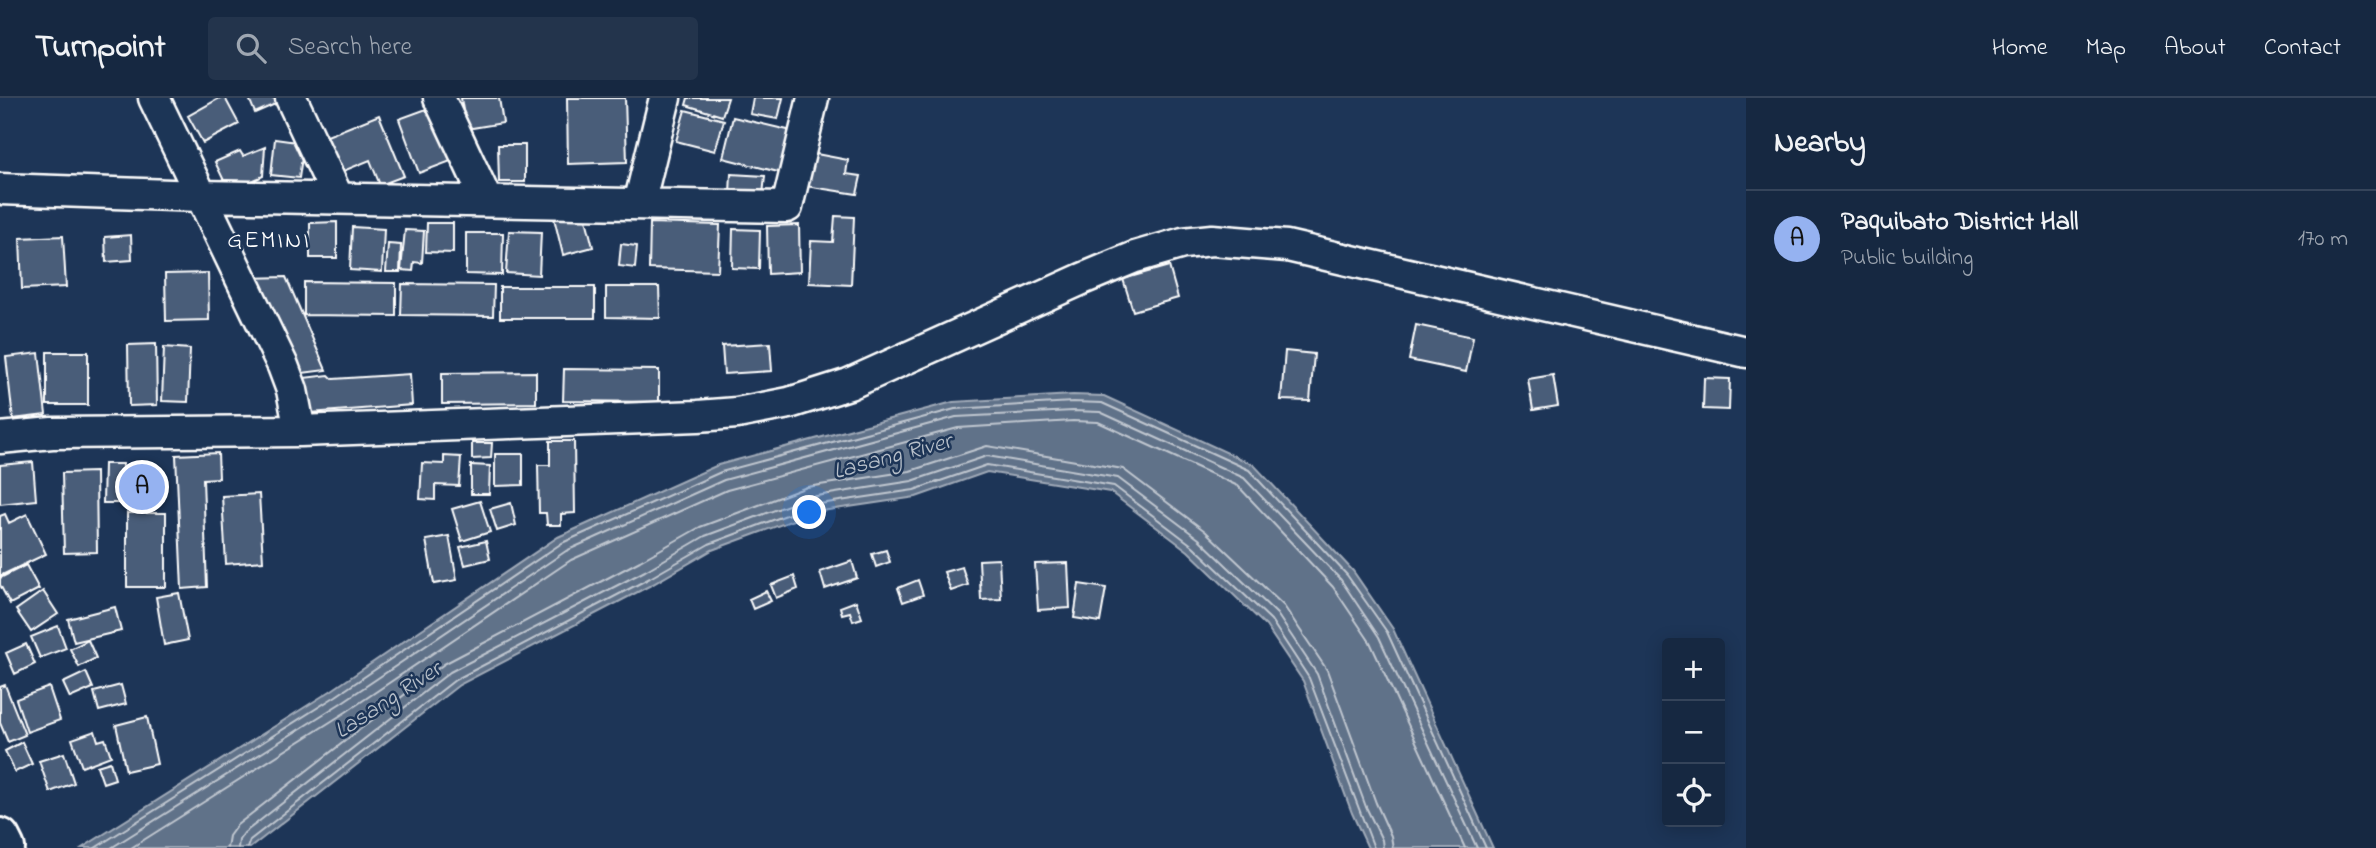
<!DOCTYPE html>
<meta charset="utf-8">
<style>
:root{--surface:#162841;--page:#23344c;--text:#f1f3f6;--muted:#9ea6b1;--line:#35445a;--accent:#95b2f1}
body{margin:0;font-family:"Indie Flower",sans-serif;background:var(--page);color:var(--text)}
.controls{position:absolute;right:21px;bottom:21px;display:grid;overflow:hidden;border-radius:7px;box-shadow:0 4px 18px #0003}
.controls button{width:63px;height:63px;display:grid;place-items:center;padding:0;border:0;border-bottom:2px solid var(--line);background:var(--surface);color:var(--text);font:35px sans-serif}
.you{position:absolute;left:810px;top:415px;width:24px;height:24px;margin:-18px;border:5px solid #fff;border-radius:50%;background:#1a73e8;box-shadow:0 0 0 10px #1a73e833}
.badge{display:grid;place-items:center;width:46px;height:46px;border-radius:50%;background:var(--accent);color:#111;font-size:23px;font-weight:700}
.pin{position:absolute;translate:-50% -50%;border:4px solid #fff;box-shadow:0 2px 7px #0006}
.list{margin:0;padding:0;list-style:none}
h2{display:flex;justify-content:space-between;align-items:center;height:91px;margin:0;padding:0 28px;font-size:30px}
h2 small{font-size:23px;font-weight:400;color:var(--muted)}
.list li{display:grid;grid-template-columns:46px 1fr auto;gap:21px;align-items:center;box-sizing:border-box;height:98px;padding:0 28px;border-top:2px solid var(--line)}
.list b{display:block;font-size:26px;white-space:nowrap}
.list p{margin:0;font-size:23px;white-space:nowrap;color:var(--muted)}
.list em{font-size:23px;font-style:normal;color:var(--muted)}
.icon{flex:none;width:38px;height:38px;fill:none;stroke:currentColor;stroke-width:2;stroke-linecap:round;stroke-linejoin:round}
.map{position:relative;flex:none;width:1746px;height:750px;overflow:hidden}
header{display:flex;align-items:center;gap:42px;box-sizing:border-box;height:98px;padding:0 35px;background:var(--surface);border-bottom:2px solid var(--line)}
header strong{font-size:33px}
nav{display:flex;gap:38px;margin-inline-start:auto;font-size:24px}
.search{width:490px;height:63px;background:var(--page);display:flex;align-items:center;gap:18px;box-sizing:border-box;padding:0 24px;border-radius:7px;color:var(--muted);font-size:26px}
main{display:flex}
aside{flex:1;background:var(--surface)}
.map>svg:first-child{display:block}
.water{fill:#617289;stroke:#a0aab8;stroke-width:2}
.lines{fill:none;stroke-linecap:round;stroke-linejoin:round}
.shore{stroke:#c0c7d0;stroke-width:2}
.building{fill:#4a5d79;stroke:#fff;stroke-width:2}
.minor-casing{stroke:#fff;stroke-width:35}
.highway-casing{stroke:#fff;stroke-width:44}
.minor{stroke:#1d3557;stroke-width:30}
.highway{stroke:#1d3557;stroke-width:38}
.labels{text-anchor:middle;stroke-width:5;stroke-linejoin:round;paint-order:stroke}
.neighbourhood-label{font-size:24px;letter-spacing:2px;fill:#fff;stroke:#1d3557}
.water-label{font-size:24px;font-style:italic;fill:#b8c0ca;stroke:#1d3557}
</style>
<header>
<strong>Turnpoint</strong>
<div class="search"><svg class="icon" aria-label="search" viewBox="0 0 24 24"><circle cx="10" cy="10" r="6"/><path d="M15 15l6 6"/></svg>Search here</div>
<nav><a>Home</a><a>Map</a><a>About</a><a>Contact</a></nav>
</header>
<main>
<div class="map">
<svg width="1746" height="750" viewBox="0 0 1746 750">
<rect width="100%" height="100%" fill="#1d3557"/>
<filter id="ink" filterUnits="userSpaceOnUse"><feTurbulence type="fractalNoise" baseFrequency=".0143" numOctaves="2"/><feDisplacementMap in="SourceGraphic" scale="14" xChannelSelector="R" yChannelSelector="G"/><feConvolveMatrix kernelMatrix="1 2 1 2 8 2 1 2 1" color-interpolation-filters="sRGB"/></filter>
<g filter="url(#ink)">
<path class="water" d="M1073,297L1104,298L1254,367L1353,473L1393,531L1493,750H1368L1352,715L1303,583L1266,528L1188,453L1110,394L987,374L916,399L815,414L712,452L653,486L459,587L250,750H82L332,592L558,439L718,367L953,304Z"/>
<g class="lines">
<path class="shore" d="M95,750L336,598L562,445L721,374L955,311L1073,304L1102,305L1249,372L1347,477L1387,534L1486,750
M111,750L341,605L566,453L724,382L956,319L1073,313L1100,314L1244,380L1341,482L1379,539L1477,750
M131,750L346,614L571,462L727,392L958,330L1073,323L1098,324L1238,388L1333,489L1370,544L1465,750
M227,750L229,738L237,727L444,566L640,463L700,429L807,389L910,373L987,348L1123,371L1205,433L1284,508L1327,572L1376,705L1391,738L1393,750
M238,750L239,742L244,735L450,574L645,473L705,438L810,399L912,383L987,358L1118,380L1199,441L1277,516L1317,576L1366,709L1382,742L1383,750
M247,750L250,742L455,582L650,480L709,446L813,407L914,392L987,367L1114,388L1193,448L1271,522L1309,580L1374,750"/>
</g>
<path class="building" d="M220,0H225L239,26L203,45L188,18Z
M249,0H278L280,4L255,15Z
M461,0H499L503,25L466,31Z
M567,0H625L627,64L568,66Z
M688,0H728L722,18L686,7Z
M753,0H783L778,21L750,16Z
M432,9L451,63L419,75L399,21Z
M685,12L724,22L715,53L676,43Z
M379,17L404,78L380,87L370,62L341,74L327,38Z
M733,19L792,33L782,75L723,60Z
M275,41L304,45L299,80L271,77Z
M498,47H525V84H499Z
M265,49L263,78L229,93L215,64L240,53L243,58Z
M811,55L848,62L846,76L861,78L857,96L805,88Z
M731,76L765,78L763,97L730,95Z
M584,113L593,149L563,157L554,120Z
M835,118L854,119L851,187L809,185L811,143L833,144Z
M337,124V160H310V125Z
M427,125H453V155L426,154Z
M650,125L720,127L718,173L649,171Z
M799,127L800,174L768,176L767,128Z
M352,129L384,131L382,174L350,172Z
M733,131L760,132L759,171L732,170Z
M405,132L424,133L422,165L414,164L413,173L401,172Z
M509,133L541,134L539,177L506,175Z
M466,135H503L502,177L466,176Z
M131,137L132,162L106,164L105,139Z
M63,138L66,189L22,191L20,140Z
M388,146L401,147L400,174H386Z
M621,146L637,148L635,170L619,168Z
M1169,168L1178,200L1133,213L1123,181Z
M208,175L209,222L166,223L165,176Z
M286,179L326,272L295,276L245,180Z
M304,184L396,185V218L304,217Z
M402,186L494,187L493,218L401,217Z
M500,189H595V220H500Z
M606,189H659L660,220L606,219Z
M1416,227L1473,239L1466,274L1409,262Z
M770,245L772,273L724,276L722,248Z
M156,246L157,307L129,308L128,247Z
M164,249L190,251L188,304L162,303Z
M1285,253L1314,256L1310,303L1281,302Z
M47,254H88V307H47Z
M39,255L46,317L13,321L6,259Z
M564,271L659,272V304L563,303Z
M536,274V305L442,306V275Z
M410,276L412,307L310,315L295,281L329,277L333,281Z
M1553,277L1558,308L1533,312L1528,281Z
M1704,280L1730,281L1729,312L1703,311Z
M550,343H574L575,415L561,416V427H547L546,415H539L538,367H550Z
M472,345H492L491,360L472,361Z
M218,355L219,380L203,381L207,489L182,491L176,357Z
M495,356H523V387L495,388Z
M444,358L461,359L459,388L435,387V402L420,401L422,365L444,366Z
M33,364L36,402L0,406V367Z
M104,366H123L122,405H103Z
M471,367L490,368L489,396H471Z
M130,373H155V406H129Z
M96,374L97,454L64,455L62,375Z
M259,396L263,463L226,466L222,398Z
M480,403L490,434L462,443L452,411Z
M511,405L516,427L497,433L490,411Z
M127,415H166V489H127Z
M5,416L9,425L27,416L46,456L0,478V418Z
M449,438L457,482L434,486L426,442Z
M486,443L490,461L465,467L460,449Z
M886,452L890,464L876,469L872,456Z
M999,461L1001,501L981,502L979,462Z
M852,463L857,480L825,491L820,474Z
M1068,465L1070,510L1038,512L1035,466Z
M26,467L39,491L10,506L0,487V480Z
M962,469L968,487L951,493L944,474Z
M794,478L798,491L776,500L771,487Z
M918,482L923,497L903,504L898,490Z
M1079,486L1106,490L1100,524L1074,520Z
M43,493L58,516L31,534L16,512Z
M766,493L771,503L753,511L749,501Z
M179,495L188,542L164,547L156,499Z
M856,503L862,520L853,523L850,514L842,516L840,509Z
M115,509L121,533L74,544L68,521Z
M58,528L66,550L40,560L31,539Z
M88,542L96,560L79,569L70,551Z
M26,546L35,566L15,576L6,555Z
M86,574L93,590L70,600L63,585Z
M5,587L25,637L8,644L0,625V589Z
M121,587L126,606L99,613L94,594Z
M49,589L60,622L27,634L16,601Z
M147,619L157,666L126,673L116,627Z
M95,633L98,643L105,641L111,658L82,669L72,641Z
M22,644L32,666L15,674L5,653Z
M64,655L74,685L50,694L39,663Z
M110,664L115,681L103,685L97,668Z"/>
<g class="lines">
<g class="minor-casing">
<path id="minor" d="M154,0L283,268L292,292L300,333
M291,0L338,100
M439,0L487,103
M0,91L200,98L787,109L813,0
M639,106L665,0
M0,340L52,335L300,333L698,318L737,315L789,305L849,286L1082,181L1135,159L1183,145L1212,142L1287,148L1746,254"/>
</g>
<g class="highway-casing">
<path id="highway" d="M0,740L5,750"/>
</g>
<use href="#minor" class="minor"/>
<use href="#highway" class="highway"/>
</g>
</g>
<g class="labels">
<g class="neighbourhood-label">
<text x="269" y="149">GEMINI</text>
</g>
<g class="water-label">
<text transform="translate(892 357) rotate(-15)" y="8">Lasang River</text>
<text transform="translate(387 601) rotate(-33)" y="8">Lasang River</text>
</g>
</g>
</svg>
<div class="controls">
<button>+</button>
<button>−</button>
<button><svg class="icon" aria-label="locate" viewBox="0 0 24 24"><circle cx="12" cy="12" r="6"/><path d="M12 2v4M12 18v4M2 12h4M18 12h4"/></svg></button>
</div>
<div class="you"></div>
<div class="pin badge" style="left:142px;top:389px">A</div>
</div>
<aside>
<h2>Nearby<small></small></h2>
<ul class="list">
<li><span class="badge">A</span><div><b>Paquibato District Hall</b><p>Public building</p></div><em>170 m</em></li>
</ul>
</aside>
</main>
